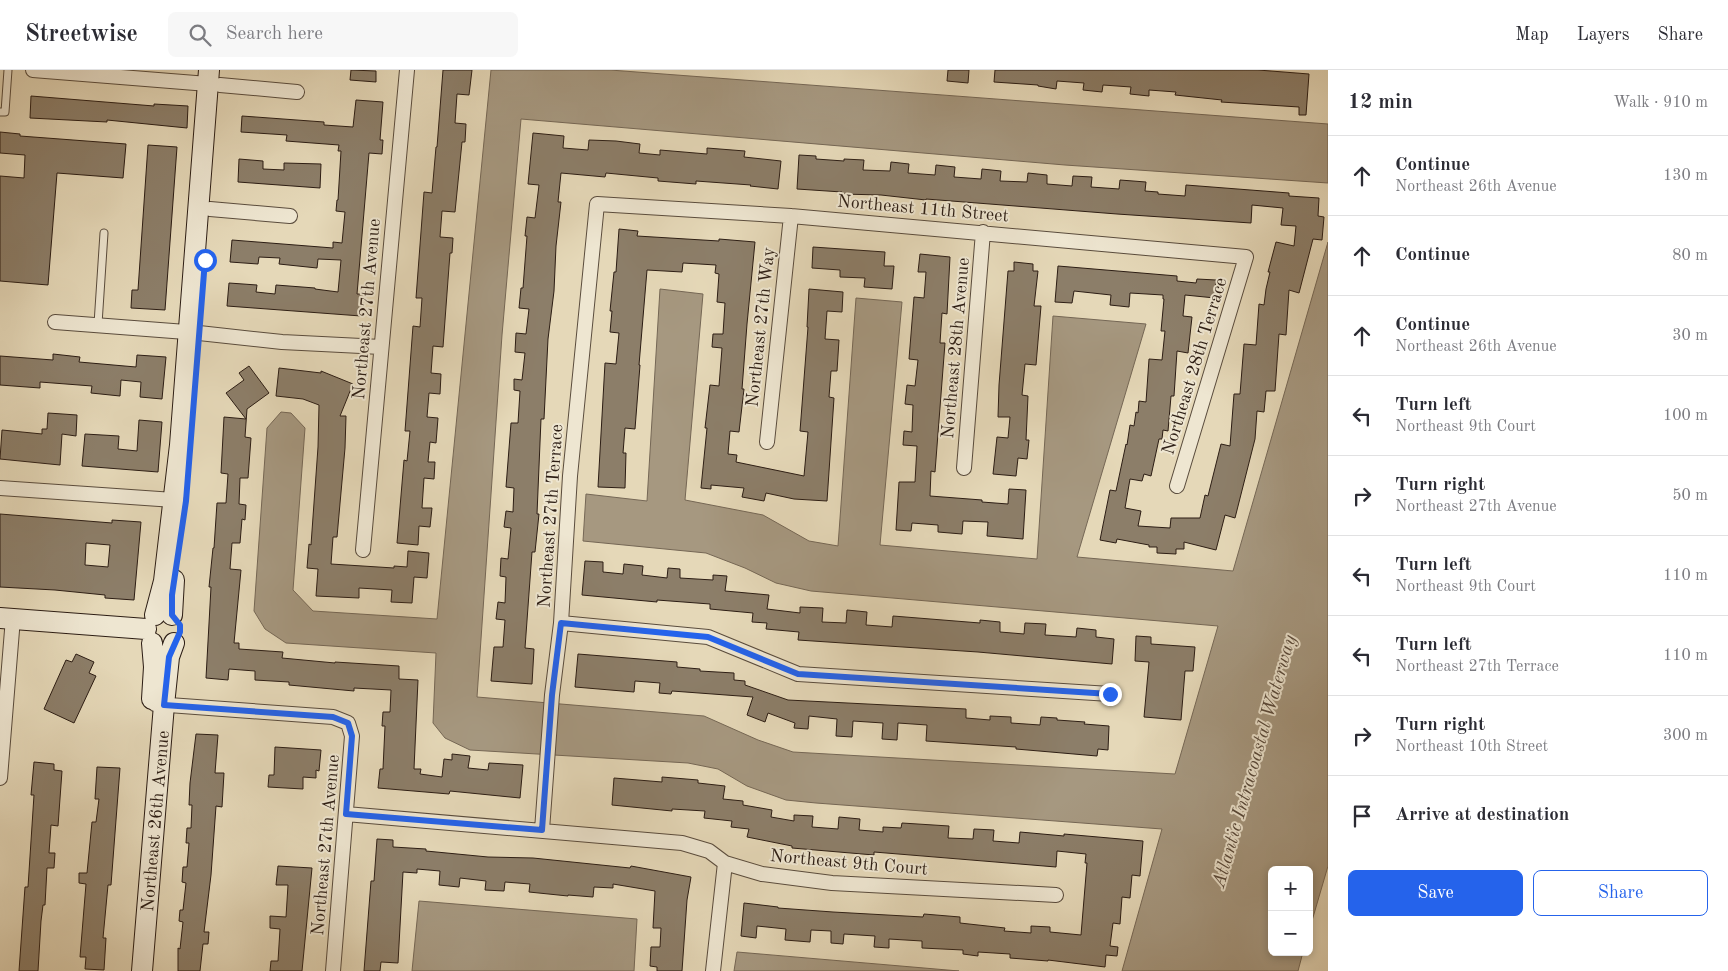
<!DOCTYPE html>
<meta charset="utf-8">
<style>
:root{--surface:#fff;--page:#f7f7f7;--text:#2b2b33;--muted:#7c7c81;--line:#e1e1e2;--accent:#2563eb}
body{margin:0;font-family:"Old Standard TT",serif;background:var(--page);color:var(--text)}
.controls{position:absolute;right:15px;bottom:15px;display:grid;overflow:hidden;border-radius:8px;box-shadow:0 2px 8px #0003}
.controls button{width:45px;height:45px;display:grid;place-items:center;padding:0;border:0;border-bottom:1px solid var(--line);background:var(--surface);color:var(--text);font:25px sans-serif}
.stop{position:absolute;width:15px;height:15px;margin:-11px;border:4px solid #2563eb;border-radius:50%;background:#fff}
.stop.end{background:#2563eb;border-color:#fff;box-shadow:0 1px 5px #0008}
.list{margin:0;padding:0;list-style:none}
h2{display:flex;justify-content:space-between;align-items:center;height:65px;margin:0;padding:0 20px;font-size:21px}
h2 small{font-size:16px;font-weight:400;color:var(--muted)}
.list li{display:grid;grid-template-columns:32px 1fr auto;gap:15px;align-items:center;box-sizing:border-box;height:80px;padding:0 20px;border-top:1px solid var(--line)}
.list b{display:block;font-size:19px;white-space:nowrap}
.list p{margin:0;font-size:16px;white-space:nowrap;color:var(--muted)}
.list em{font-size:16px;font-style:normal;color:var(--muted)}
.actions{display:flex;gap:10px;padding:15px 20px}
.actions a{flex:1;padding:11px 0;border:1px solid var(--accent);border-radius:8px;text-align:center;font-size:18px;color:var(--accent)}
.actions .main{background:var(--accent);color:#fff}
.icon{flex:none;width:28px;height:28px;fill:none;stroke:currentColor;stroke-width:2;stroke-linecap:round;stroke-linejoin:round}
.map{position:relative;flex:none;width:1328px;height:901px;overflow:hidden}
header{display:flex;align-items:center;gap:30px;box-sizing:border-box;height:70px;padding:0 25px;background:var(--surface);border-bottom:1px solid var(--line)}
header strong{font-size:24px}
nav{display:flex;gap:28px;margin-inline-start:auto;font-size:18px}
.search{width:350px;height:45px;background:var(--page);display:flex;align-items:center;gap:12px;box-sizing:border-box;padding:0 18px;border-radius:8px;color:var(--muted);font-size:19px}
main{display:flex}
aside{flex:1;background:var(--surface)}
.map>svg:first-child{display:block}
.water{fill:#a69880;stroke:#756755}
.building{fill:#8c7e69;stroke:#2c1d14;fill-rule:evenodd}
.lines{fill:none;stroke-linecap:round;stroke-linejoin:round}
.lane-casing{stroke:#5a4c3d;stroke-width:9}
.street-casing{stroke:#5a4c3d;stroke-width:16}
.secondary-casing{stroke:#2c1d14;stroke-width:22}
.lane{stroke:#eee6d1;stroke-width:7}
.street{stroke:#eee6d1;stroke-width:14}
.secondary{stroke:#eee6d1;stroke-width:20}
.route{stroke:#2563eb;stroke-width:6}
.labels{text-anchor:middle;stroke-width:4;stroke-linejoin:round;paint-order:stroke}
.street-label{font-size:18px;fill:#2c1d14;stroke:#eee6d1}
.water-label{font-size:19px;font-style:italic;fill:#57483a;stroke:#eee6d1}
</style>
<header>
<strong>Streetwise</strong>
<div class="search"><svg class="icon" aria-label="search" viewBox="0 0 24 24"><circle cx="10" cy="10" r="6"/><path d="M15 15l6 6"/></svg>Search here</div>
<nav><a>Map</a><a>Layers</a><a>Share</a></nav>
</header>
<main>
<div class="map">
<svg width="1328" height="901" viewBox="0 0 1328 901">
<rect width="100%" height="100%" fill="#e5d8b8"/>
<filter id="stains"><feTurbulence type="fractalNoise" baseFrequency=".004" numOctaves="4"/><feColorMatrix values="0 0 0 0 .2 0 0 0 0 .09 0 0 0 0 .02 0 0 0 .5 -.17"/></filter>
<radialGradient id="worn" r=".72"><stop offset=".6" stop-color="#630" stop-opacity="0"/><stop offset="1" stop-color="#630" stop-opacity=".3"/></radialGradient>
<path class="water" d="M491,0H610L1328,54V113L1065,95L521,49L502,265L477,627L704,646L758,670L793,682L1175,704L1218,556L811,521L776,513L745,498L706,483L583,471L586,424L647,431L660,219L703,224L685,430L763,445L809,471L838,476L856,228L902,232L880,475L1037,489L1053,246L1146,254L1077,487L1233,501L1328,172V796L1309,861V800H1272V882H1303L1298,901H1122L1162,759L816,733L786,730L747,716L718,699L688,693L470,680L445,668L433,653L436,583L286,573L265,559L254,541L267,358L281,342L291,343L305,358L293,520L313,541L437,549Z
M419,831L637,849L634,901H412Z
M737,882L959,901H734Z"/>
<path class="building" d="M351,0L376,1V12L350,10Z
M443,0H472L469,25L457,24L455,53L466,54L465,72H462L455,142L442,141L440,167L453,168L452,183H450L443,277L433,276L431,303L441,304L440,324L429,323L427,347L438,348L436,373L430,372L428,392H435L434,409L424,408L422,438H432L430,457L419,456L418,475L397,473L404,390L407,391L410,361H405L413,256L420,257L422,228H416L424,122L432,123L436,77H437Z
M948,0H969L968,13L947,11Z
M995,0H1258L1309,4L1306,45H1299V37L1221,32L1222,30L1175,25L1176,22L1149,20V26L1130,24L1131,17L1103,15L1102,22L1083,20L1084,13L1057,11L1056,19L1038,16V15L994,12Z
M31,26L154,36V34L188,36L187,58L107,50V52L30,48Z
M356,30L383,32L380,70H383L382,84L369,83L357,224H364L361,246L227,236L229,213L257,215L256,222L275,224L276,215L315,218V219L338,222L341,190L318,189L317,198L279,194L280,188L259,187L258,194L230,192L232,170L333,178V172L342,173L345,142L336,141L337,130H338L341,81H338L339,75L286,71L287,65L241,62L242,46L324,52V55L353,57Z
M0,62L20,64V66L126,74L123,108L57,103L48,215L0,211V106L24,108L25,85L0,83Z
M533,63L564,66L563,78L588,80L589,70L616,71L640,74L639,83L660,85V80L707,84V78L745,81L744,87L781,91L778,119L750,116L751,115L696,111V114L658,111V108L606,103L605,107L561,103L558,132H561L556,176L554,221L548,269L544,349H541L537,444H539L535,482H532L525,578L534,579L532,614L491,611L494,577H503L505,550L496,549L498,532L505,533L506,507L500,506L501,488L508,489L511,458L504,457L506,441L513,442L514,418L506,417L511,353H518L520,321L514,320V309L522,310L525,283L515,282L516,263L526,264L529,239L519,238L521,218H523L527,166H525L527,147L535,148L539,115L528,114Z
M148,75L177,77L165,240L131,238L132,220H138Z
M799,85L816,86V89L844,91V89L864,90L863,100L890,101L891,92L909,94L908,103L935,105L936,95L955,97L954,107L981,109L982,99L1001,101L1000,111L1027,112L1028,103L1047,105V114L1072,116L1073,106L1092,107L1091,117L1119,119L1120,110L1146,112L1145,121L1158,122V124L1185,126L1186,115L1289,123V126L1319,128L1318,146L1324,147L1322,170L1313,169L1299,223L1289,220L1286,265L1279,264L1275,321H1266L1264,342L1257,341L1255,369L1235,448L1225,445L1216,480L1184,472V479H1176V484L1157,483V477H1149V475L1117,469L1116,473L1100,470L1110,420L1116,421L1126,374L1127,375L1130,355L1134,356L1136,342L1138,343L1139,331L1146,332L1149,289L1162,290L1165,261H1161L1164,229H1163V225L1130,223L1129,237L1110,235L1111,225L1074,221L1072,233L1055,232L1058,196L1177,206V211L1196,213L1197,209L1216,210L1215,228L1185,225L1183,246L1192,247L1188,283L1177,281L1174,326H1171L1168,361L1163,360L1162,369H1159L1151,406L1144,404L1142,411L1130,409L1125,438L1141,441L1138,456L1170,458L1171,448H1200L1205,425L1208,426L1221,374L1230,376L1234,324H1240L1244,274L1256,275L1259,234L1264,235L1266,219L1270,202H1268L1276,172L1294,176L1296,156L1281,155L1283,138L1252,135L1251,153L1117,144L926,129V130L881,125L842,124V122L797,119Z
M239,89L263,91V99L284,100V93L321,94L320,118L238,112Z
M619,159L638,161L637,166L719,171V169L755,172L747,254L742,319H744L739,362L730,361L728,384L737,385L736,392L804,406L808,362L800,361L808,257H807L809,219L843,222L842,242L827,241L825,269L839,270L837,301H831L829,327L834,328L827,431L794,429L766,423L764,431L742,427L744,418L711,415V419L701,418L707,358H705L710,315L719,316L722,278L712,277L713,264H723L725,233L717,232L719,204L715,203L716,195L683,193L682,202L647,200L639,295H640L635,359L625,358L623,383H626L625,418L598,417L605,293L616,294L619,263L610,262L612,241H610L614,202H616Z
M813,177L885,182L884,196H894L892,219L864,217L865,208L840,207V200L812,198Z
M920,184L950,187L947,244L942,243L940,273H945L935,402L931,401L930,426L982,430V432L1008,434L1009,419L1026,420L1023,469L987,466L988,452L963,451L962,464L938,462V455L912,453L911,461L896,460L899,412H915L917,376L903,375L904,361L912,362L913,335L905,334L907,315L915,316L918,290L909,289L914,227L924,228L926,202H918Z
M1014,192L1033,194V201H1038L1034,236H1041L1036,295L1025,294L1022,325L1028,326L1026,370H1029L1027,389L1018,388L1016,406L993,404L997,367L1008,368L1010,347H998L999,315L1008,201H1014Z
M53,284L80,287L79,292L136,297L137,285L166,287L162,329L140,327L141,312L121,310L120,326L91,323L92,316L40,312V318L0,315V286L53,290Z
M249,296L269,323L247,339L245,367L251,368L248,408H240L239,434L246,435L245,450L242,449L240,473H232L230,499L241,500L234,573H239V579L283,582L282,588L335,593V592L399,596V609L418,610L414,699H421L420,704L442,707L444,689L452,690V684L470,686L468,698L488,700L489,693L523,695L520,728L450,721L449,724L378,718L380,699H383L385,656H382L383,642H390L391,620L354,618V621L289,615V612L255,610V601L229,599L228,610L206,608L211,517H209L213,478H214L217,433H226L228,404L221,403L224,347L246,349L226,323L244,310L239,303Z
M279,298L321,303V301L353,314L340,346H346L345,378L337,467H333L331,494L394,498V496L407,497L408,481L429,483L427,508L414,507L412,533L391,532L392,520L359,518V528L316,526L318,499L307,498L309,474L311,475L318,377L319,335L303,329L276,326Z
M48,343L77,345L76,366L62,364L60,395L0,389L2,360L42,364V359H47Z
M139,350L162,352L158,402L82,396L85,364L119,366L118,379L137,381Z
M0,444L112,453V450L141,452L134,530L105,528V525L55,520L0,517ZM86,473L110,475L108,497L85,495Z
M585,491L603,492V502L623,504L624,494L643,496L642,505L667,508L668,498L680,499V508L713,510V505L727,506L725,521L769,525L767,539L800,543V537L823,538L822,552L846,553L847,540L867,542L866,555L892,557L893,546L980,553V550L1000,552V562L1024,564L1025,553L1046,554L1045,565L1076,567L1077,558L1096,560V567L1114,569L1112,594L978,582L798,570L799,562L766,559L767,553L752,552L753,543L710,539V534L657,530V532L582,525Z
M1136,566L1151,567V574L1195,577L1193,601H1185L1181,650L1144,647L1149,592L1135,591Z
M76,584L94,592L89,603L96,606L74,653L44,639L66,590L72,592Z
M578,584L677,592V597L700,599V601L734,603V610L745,611V615L788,630L966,639V648L990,650V646L1011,647V653L1040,655L1041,647L1057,648V650L1085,652L1084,654L1109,656L1108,680L1098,679L1097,686L1016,679V677L926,671L927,655L898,653L897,670L882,669L883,653L853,651L852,667L836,666L837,649L809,646L808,659L794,658L795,653L768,643L765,652L747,645L753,627L672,621L671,624L659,623L660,613L635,611L634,622L575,617Z
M196,664L218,665L215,703H224L222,737L216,736L211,805L204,862H209L208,874H203L200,901H178V878L180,879L183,852L179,851L180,840H183L186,813L182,812L183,797H187L189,773H186L187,758H191L192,735H189L190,713Z
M275,677L321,680L319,701L316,700V708L303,707V719L268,717L269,705H274Z
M34,692L54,694V700L62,701L58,756L51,755L49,783H55L54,798H47L45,835H43L41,851L38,901H19L25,817H28L34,725H31Z
M97,697L120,698L111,815H108L103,868H106L104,900L85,899L86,887H80L86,814L79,813V803H87L92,752H96L99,729H95Z
M662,707L698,710V713L725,716L723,729L743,731V735L772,740L771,747L794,751V745L813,746L812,757L838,759L839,747L860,749L859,760L883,762V757L901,758L902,753L949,756L948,768L973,769L974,759L994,760L993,771L1019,773L1020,762L1064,766V764L1143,771L1140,806L1132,805L1130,828L1122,827L1120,854L1113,853L1110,876L1118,877L1117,886L1106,885L1105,897L1048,890V891L1010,888V884L978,882V886L963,884V880L922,878V871L889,869V878L874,877L875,866L844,864L843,874L831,873V861L811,860L810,872L785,870L786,859L757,856L756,868L741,866L744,833L778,837V838L833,842L923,847L924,844L960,847V853L1005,858L1004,861L1031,863V856L1050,857V862L1081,865L1087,793H1085L1086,784L1057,781L1056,797L874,782V785L792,778V776L747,767L749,759L731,757L732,751L704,748L705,741L672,739V741L612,735L614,708L662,712Z
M377,769L393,770V777L426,779V781L488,787L533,788L630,798L631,796L691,807L687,830L682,901H657V897L650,896L651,877H660L661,858H653L655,821L613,814V818L594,817L593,827L568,825V826L529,822L530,814L505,812L504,821L485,820L486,811L460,808L459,817L439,815L440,801L417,799V803L403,802L398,893L381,892L380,901H364L371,811H374Z
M278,796L312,798L302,901H270L271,891H278L280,859L270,858V846L286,847L288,815H276Z"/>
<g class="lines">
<g class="lane-casing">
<path id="lane" d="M0,42H5L8,0
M98,254L104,163"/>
</g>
<g class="street-casing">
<path id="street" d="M33,0L208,14
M220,15L297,22
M210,139L290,146
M55,252L199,263L282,272L381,277
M767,372L791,146
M964,398L983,162
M0,418L174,430
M363,480L407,0
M561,553L708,567L798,604L1110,624
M155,634L333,647L348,653L352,666L333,901
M0,708L13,548
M346,744L682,773L709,781L725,793L762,804L832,813L1056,825
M542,760L552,625L561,553L570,406L597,134L791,146L1246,187L1177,416
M713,901L725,793"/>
</g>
<g class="secondary-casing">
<path id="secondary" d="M155,545L164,511L180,375L209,0
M172,545L174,510
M0,548L146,559
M152,573L154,597L152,629
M142,901L164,635L169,587L174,573"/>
</g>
<use href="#lane" class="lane"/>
<use href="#street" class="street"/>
<use href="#secondary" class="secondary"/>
</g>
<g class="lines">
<path class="route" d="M205,190L186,431L172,525V545L180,555V562L169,587L164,635L333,647L348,653L352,666L346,744L542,760L552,625L561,553L708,567L798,604L1110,624"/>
</g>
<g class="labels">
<g class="street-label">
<text transform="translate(923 138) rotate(5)" y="6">Northeast 11th Street</text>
<text transform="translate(366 239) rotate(-85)" y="6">Northeast 27th Avenue</text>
<text transform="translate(760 257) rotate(-84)" y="6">Northeast 27th Way</text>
<text transform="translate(955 278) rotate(-85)" y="6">Northeast 28th Avenue</text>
<text transform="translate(1194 296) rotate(-73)" y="6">Northeast 28th Terrace</text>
<text transform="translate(550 446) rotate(-86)" y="6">Northeast 27th Terrace</text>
<text transform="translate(155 751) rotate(-85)" y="6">Northeast 26th Avenue</text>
<text transform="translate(325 775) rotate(-85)" y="6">Northeast 27th Avenue</text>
<text transform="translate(849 792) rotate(5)" y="6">Northeast 9th Court</text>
</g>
<g class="water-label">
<text transform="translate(1253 691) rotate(-74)" y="7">Atlantic Intracoastal Waterway</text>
</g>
</g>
<rect width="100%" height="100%" filter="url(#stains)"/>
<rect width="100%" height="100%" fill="url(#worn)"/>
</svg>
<div class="controls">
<button>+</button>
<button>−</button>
</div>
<div class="stop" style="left:205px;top:190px"></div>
<div class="stop end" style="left:1110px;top:624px"></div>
</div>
<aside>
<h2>12 min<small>Walk · 910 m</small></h2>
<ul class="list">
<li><svg class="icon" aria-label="ahead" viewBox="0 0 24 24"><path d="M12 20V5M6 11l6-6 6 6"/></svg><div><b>Continue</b><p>Northeast 26th Avenue</p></div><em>130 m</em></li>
<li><svg class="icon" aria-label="ahead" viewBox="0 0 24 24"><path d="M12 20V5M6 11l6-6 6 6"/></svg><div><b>Continue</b></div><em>80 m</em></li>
<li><svg class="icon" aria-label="ahead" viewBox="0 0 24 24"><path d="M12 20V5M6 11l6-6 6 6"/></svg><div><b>Continue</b><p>Northeast 26th Avenue</p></div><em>30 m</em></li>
<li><svg class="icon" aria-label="left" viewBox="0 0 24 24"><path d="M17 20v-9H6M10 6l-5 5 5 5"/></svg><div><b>Turn left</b><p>Northeast 9th Court</p></div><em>100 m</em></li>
<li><svg class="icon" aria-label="right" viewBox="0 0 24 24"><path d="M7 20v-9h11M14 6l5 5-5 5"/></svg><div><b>Turn right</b><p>Northeast 27th Avenue</p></div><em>50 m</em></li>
<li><svg class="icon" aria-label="left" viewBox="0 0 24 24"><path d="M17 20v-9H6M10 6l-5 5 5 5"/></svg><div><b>Turn left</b><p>Northeast 9th Court</p></div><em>110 m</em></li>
<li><svg class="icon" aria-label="left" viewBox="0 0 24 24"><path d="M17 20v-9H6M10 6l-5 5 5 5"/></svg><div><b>Turn left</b><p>Northeast 27th Terrace</p></div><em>110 m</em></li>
<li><svg class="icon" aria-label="right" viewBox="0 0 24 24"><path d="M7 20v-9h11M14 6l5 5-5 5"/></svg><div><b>Turn right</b><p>Northeast 10th Street</p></div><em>300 m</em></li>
<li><svg class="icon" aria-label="arrive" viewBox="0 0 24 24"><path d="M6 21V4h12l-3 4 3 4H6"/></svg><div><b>Arrive at destination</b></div></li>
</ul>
<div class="actions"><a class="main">Save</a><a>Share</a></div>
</aside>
</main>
